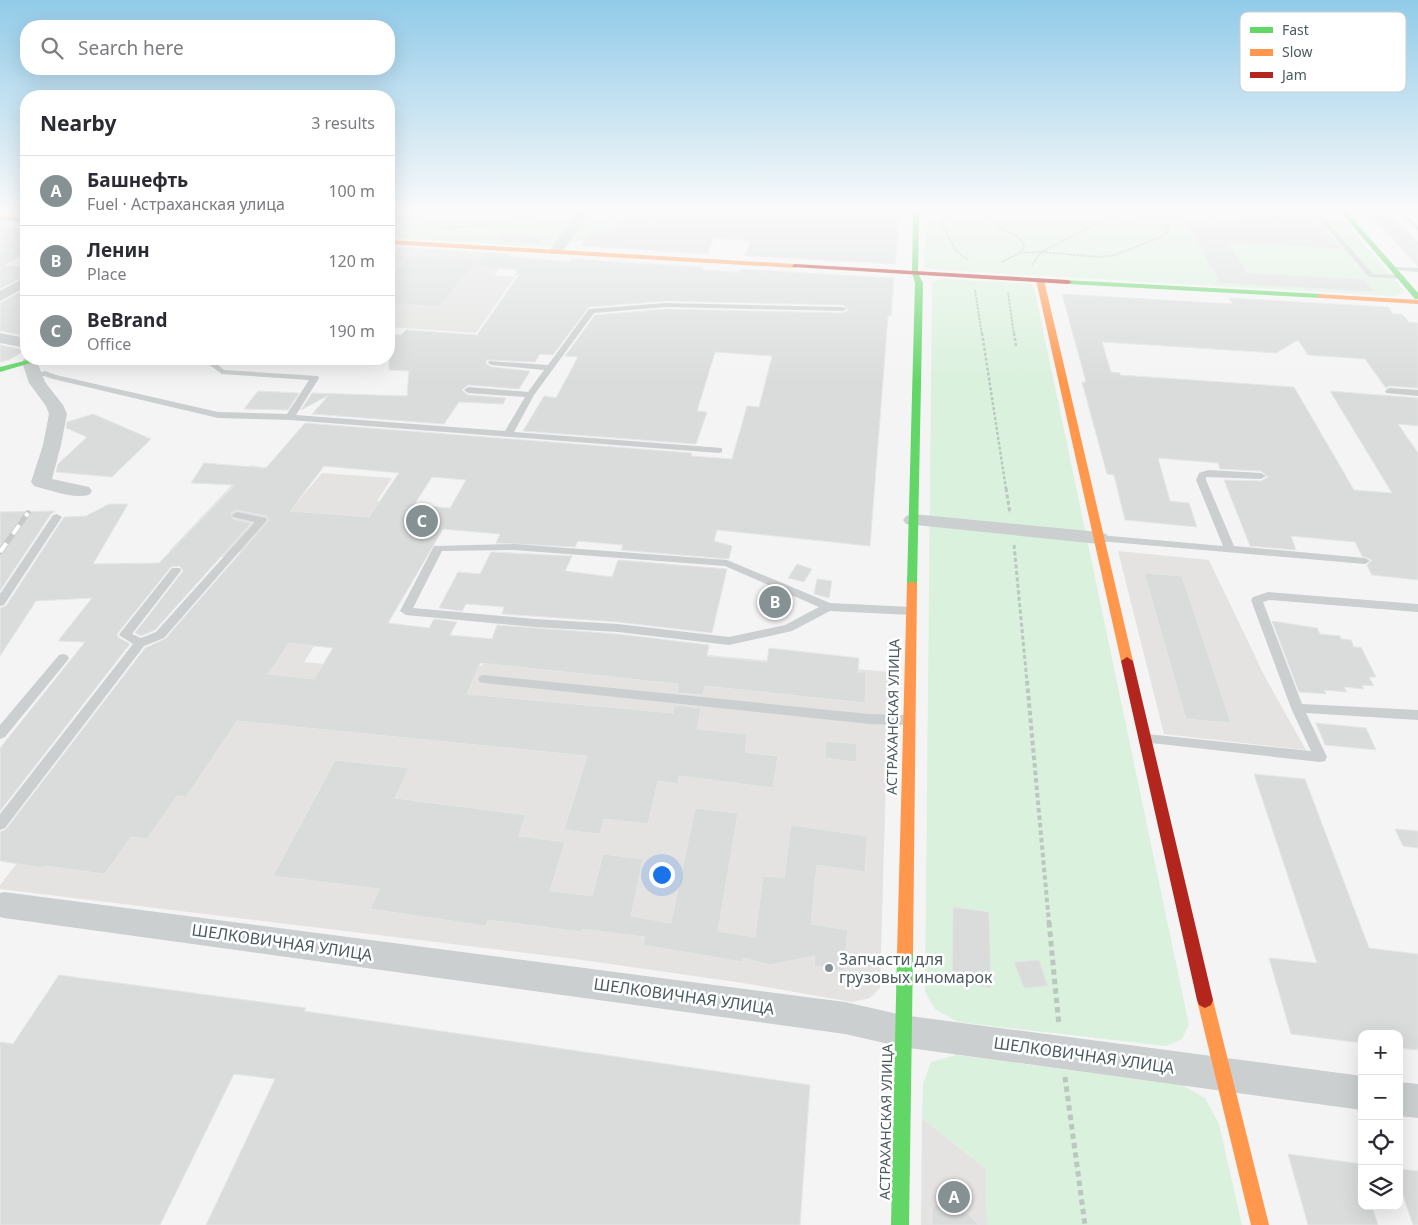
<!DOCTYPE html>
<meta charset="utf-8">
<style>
:root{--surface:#fff;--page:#f2f2f3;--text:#2b2b33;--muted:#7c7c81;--line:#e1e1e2;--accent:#869194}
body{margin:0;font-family:"Noto Sans",sans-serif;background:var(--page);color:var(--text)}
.controls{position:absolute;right:15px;bottom:15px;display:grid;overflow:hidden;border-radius:10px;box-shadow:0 5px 20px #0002}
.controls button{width:45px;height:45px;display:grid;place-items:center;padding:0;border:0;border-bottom:1px solid var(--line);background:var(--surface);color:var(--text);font:25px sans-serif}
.you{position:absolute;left:661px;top:874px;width:18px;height:18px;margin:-12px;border:4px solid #fff;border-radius:50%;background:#1a73e8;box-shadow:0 0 0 8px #1a73e833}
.badge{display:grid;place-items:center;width:32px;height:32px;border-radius:50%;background:var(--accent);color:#fff;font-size:16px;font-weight:700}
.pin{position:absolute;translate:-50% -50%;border:2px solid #fff;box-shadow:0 1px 5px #0006}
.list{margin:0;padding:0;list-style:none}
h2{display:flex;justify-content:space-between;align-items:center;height:65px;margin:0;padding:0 20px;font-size:21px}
h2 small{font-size:16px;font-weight:400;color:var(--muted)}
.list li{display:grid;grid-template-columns:32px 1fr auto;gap:15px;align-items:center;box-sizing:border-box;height:70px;padding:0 20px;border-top:1px solid var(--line)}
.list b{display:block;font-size:19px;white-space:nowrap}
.list p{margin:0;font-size:16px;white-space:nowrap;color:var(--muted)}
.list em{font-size:16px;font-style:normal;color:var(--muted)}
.icon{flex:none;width:28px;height:28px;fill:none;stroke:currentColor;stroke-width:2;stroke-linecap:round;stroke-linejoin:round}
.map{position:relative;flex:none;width:1418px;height:1225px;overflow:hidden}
.search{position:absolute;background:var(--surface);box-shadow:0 5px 20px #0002;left:20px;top:20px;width:375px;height:55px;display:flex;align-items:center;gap:12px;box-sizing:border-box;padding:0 18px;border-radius:20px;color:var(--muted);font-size:19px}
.panel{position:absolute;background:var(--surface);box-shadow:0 5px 20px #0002;left:20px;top:90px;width:375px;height:275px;border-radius:20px}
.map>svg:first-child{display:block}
.commercial{fill:#e4e3e2}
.green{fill:#daf1dd}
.building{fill:#dadcdc;stroke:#e5e6e6;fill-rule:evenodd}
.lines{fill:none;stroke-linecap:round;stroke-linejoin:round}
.path-far4{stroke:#bbc7c0;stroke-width:2;stroke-dasharray:2.5 1;stroke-linecap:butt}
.path-far3{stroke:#bbc7c0;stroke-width:2.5;stroke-dasharray:3 2;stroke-linecap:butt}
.path-far2{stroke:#bbc7c0;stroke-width:3;stroke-dasharray:4 2.5;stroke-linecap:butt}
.path-far1{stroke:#bbc7c0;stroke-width:4;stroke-dasharray:4.5 3;stroke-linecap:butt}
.path{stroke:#bbc7c0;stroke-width:5;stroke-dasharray:5.5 4;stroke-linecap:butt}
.lane{fill:#cbcfcf;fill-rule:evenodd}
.street{fill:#cbcfcf;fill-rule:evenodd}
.fast{fill:#63d668;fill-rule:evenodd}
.slow{fill:#ff974d;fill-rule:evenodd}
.jam{fill:#b3261e;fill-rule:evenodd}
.rail-casing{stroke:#c7caca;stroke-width:5.5}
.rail{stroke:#fff;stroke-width:4;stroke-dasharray:11;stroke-linecap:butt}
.poi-dot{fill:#869194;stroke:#fff;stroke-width:2}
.labels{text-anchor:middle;stroke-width:5;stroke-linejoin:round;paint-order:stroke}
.street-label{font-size:14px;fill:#4b5b60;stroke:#fff}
.near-street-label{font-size:16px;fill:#4b5b60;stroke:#fff}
.near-poi-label{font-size:16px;fill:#4b5b60;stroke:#fff;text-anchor:start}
.key{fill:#fff;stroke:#c9cecf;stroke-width:1}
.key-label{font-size:14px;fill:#4b5b60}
</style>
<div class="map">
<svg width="1418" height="1225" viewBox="0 0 1418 1225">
<rect width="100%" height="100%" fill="#f4f4f4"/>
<path class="commercial" d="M389,211H424L396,238H389Z
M400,247L511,254L494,275L515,277L476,333L389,327V258Z
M251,465L269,468L244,498L300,499L322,473L392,478L377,501L407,503L304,662L432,674L438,662L481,666L508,636L889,672L880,988L870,998L852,1002L743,983L575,959L0,889V885L260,555L230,551L224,557L169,551Z
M1118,551L1209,560L1265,677L1306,750L1164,734Z
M922,1118L986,1169L987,1225H921Z"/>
<path class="green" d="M424,211H577L555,244L547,247L396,238Z
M589,211H624L609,230L593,229L584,241L569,242Z
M926,211H1336L1404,291L1396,296L926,269L924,267Z
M946,279L1030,284L1034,287L1189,1025L1182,1039L1166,1046L958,1022L935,1009L925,992L932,283L937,280Z
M956,1055L1182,1085L1205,1098L1219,1124L1242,1225H987L986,1169L922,1118L923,1084L931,1062Z"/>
<path class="building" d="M624,211H647L644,216H651L649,220L651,223L657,222L660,216L682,218L685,211L747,214L748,211H900L895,264L745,256L750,241L714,238L708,254L581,246L593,229L612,230Z
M1236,211L1264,213L1271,221L1277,219L1275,213L1311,217L1317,225H1321L1341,249L1228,242L1248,273L1363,279L1375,292L1220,283L1186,223L1231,225L1228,220L1241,221Z
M1366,211H1387L1418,242V266Z
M0,226L26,228V253L5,265L26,267V275L0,289Z
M501,233L527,234L525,236L544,237L540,244L495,241Z
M484,254L570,262L572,259L703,267L702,270L739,272L740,269L894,278L891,316H888L870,546L717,530L714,541L732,546L729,559L621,550L623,545L578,541L575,547L496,543L500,534L443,529L388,623L429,628L434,619L457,622L450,635L492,639L497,625L618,634L709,645L707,656L767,662L769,648L859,658L858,672H866L865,703L705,686L703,695L677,693L678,684L480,663L467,694L673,713L674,705L701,708L697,729L747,734L745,752L778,756L773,788L679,776L678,784L658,781L648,824L604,819L600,834L564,830L587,756L237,721L186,797L177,796L147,839L131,837L105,874L44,866L42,868L0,861V832L6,829L145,648L165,639L269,520L266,516L237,510L231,513L233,519L251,523L155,630L141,636L135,633L183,571L180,566L171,567L117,634L118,637L130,644L0,811V748L85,642L58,641L92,598L36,601L0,656V608L6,606L64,517L86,516L109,504H128L93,564L159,563L235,485L191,483L204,463L266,468L305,423L692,453L691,456L732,459L747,406L759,407L772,356L715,352L697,411L707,412L696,444L523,431L544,396L556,398L578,357L565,356L595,315L666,309L843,313L849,310L843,305L666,301L589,307L553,355L540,354L535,362L487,360L486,364L492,367L530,371L519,389L468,385L462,390L468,395L506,398L503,404L459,402L444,424L312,414L329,395L301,410L312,393L407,396L409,371L389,370V334L401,335L406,330L477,335L519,275H514L518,270L474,267ZM324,466L399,473L369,517L290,511ZM432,477L466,480L450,508L414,505ZM289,643L333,648L314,679L268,674Z
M412,255L479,259L439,307L389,303V278Z
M26,289V336L0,331V303Z
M1062,294L1233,304L1229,298L1388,307L1393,314H1402L1409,322L1418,323V388L1389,386L1386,388L1365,359L1308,355L1298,340L1276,353L1102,342L1111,372L1120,373V375L1294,387L1354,490L1392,493L1330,391L1418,398V426L1398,424L1418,453V580L1372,575L1367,565L1372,560L1362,556L1355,542L1291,536L1296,550L1250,546L1224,480L1261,481L1268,477L1261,471L1220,469L1218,463L1158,458L1170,501L1189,503L1197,527L1125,520L1114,475L1107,474L1082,382H1086Z
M0,345L25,350L9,360L0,362Z
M258,391L299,393L288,410L244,409Z
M93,414L151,439L112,477L56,472L58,464L87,437L66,428L67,422Z
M55,511L51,514L0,591V512Z
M491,552L572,556L565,571L612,577L618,560L727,569L712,633L618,622L502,614L504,607L466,604L462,611L439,608L458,572L480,574Z
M797,564L812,569L804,582L788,578Z
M1144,573L1182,576L1231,723L1186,719Z
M817,579L832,581L829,598L814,594Z
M1272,621L1317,628L1320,634L1340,636L1341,639L1351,640L1354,647H1361L1376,677H1369L1374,686L1362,685L1364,689L1344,687L1347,692L1324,690L1326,694L1299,692Z
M1316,723L1366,728L1376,750L1325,745Z
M826,741L857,744L856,762L825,758Z
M335,760L409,768L395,798L526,815L518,836L565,842L550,891L592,896L603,854L643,859L631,916L671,923L695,808L738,813L718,931L755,937L763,876L784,878L791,825L867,836L865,872L817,865L811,924L848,930L844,971L814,966L815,956L770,965L743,958L742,962L643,945L645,937L582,929L581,932L488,920L486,926L370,909L380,889L273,876Z
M1254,774L1305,779L1369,948L1418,954V1050L1399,1048V1034H1362V1043L1291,1034L1269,958L1317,963Z
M1395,829L1418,831V848L1403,846Z
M953,907L989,912L991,988L952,981Z
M1039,960L1048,986L1024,988L1014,962Z
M59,975L306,1008L304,1011L810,1085L800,1225H206L275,1079L234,1074L160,1225H0V1042L13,1044Z
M1288,1154L1362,1164V1206H1372L1378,1225H1308Z
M1399,1169L1418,1171V1225H1413L1399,1184Z
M949,1195L979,1225H932V1208Z"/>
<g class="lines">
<path class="path-far4" d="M530,211H545
M559,211H567
M951,211L954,213L944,217L940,222C952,239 950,250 969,260
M1153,211L1156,220
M954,213C967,212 987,213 997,221L996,224L999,228L1016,235L1024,244V249L1020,252
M415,219L425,211
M1156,219L1218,211
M443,229L490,224L552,211
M1002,262L1020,253L1041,252L1100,257L1115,255L1161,237L1167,232L1169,227L1156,220L1126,211
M1032,265L1041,252L1122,211
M975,290L982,335
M1008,292L1014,335"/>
<path class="path-far3" d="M982,333L1006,489
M1014,333L1016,346"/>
<path class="path-far2" d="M1006,488L1010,514
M1014,545L1027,682"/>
<path class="path-far1" d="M1027,681L1049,923"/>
<path class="path" d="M1049,922L1059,1026
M1065,1077L1085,1225"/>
<path class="lane" d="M655,211H661L655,221H651Z
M1265,211H1271L1276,218L1275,219H1271Z
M1277,211L1319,212L1373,274L1401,275L1405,277L1401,279L1369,277L1315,215L1280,213Z
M1396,211H1402L1418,226V231Z
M389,216H403L406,218L403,220H389Z
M1394,267L1418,268V272L1392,270L1391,269Z
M666,303L843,307L847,309L843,311L666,307L594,313L534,395L514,432L722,448V452L719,453L290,420L218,418L53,379L44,376L35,377L31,375L45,371L56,375L218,412L287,414L309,380L222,374L208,364L213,359H221L217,364L224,370L318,376L319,378L296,415L505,431L525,397L468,393L464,390L468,387L528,392L544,370L492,365L488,363L489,361L548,365L589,309Z
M1389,388L1418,390V396L1386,393L1385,391Z
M1208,470L1261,473L1266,476L1261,479L1206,477V480L1234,546L1365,558L1370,561L1365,564L1099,541L1094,538L1099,535L1223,546L1196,480L1199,473Z
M237,512L266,518L267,520L164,638L144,646L5,828L0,830V814L133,644L119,635L121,632L172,568H180L181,570L180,572L132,634L141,638L156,632L255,522L233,517L232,515Z
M57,514L62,517L4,605L0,606V594L53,515Z
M514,544L727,560L830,603L911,607L917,611L911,615L830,611L792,631L729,645L618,632L535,627L406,615L400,611L434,546ZM514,550L725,566L819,607L785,625L729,637L618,624L535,619L413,608L442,551Z
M1268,592L1418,604V612L1269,600L1263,602L1302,704L1418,710V720L1306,713L1327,757L1325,761L1320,762L1142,742L1141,739L1142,736L1147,734L1311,751L1291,708L1251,600L1253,597Z
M63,654L67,655L69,658L67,661L5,737L0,739V725L59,655Z
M484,675L869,714L908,715L912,717L914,720L912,723L908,725L869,724L484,683L480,682L478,679L480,676Z"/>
<path class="street" d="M578,211H590L561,254H551L549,251Z
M26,277V287L0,301V291Z
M0,333L26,338V348L0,343Z
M24,359H36L45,382L63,405L67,414L61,445L52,479L89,487L92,491L89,495C73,499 50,490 34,486L31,482L43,445L49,414L46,406L29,383L22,362Z
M913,514L1099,532L1106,534L1109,538L1106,542L1099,544L906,524L903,520L906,516Z
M4,892L845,1002L902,1015L1362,1076V1110L902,1047L845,1034L4,918L0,917V893Z
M1399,1082L1418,1084V1118L1399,1116Z"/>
<path class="fast" d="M913,211H919L918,273L923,283L917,584L912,587L907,584L915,283L912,273Z
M1340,211H1346L1418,293V299H1415Z
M1065,280L1321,294L1325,296L1321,298L1068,284L1064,282Z
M32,359H44L0,372V367Z
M905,946L910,948L913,953L909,1225H891L897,953L900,948Z"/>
<path class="slow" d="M0,216L26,218V222L0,220Z
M389,240L795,264L798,266L795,268L389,244Z
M1040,278L1044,280L1133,661L1127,665L1121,661L1036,280Z
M1318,294L1418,300V304L1321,298H1318Z
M912,581L917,584L913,953L910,958L905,960L900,958L897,953L907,584Z
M1205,992L1211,995L1213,1000L1269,1225H1251L1197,1000L1199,995Z"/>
<path class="jam" d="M795,264L1068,280L1072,282L1068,284L793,267L792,266Z
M1127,657L1133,661L1213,1000L1211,1005L1205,1008L1199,1005L1197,1000L1121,661Z"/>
<g class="rail-casing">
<path id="rail" d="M0,552L28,513"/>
</g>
<use href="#rail" class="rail"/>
</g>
<linearGradient id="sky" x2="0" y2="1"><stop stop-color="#91cbe9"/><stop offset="0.55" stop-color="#fafafa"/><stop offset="1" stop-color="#fafafa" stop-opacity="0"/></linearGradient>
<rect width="1418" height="382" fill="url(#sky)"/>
<circle class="poi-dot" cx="829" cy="968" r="5"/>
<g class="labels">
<g class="street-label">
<text transform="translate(893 717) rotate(-89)" y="5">АСТРАХАНСКАЯ УЛИЦА</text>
<text transform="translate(886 1122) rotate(-89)" y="5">АСТРАХАНСКАЯ УЛИЦА</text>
</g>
<g class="near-street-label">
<text transform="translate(282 942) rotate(8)" y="6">ШЕЛКОВИЧНАЯ УЛИЦА</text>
<text transform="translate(684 996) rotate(8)" y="6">ШЕЛКОВИЧНАЯ УЛИЦА</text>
<text transform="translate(1084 1055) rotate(8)" y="6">ШЕЛКОВИЧНАЯ УЛИЦА</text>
</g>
<g class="near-poi-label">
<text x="839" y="965">Запчасти для<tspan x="839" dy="18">грузовых иномарок</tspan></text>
</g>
</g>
<rect x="1240" y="12" width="166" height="80" rx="8" class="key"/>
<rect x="1250" y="27" width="23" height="6" fill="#63d668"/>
<rect x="1250" y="49" width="23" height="7" fill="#ff974d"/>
<rect x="1250" y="72" width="23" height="6" fill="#b3261e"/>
<g class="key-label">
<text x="1282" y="35">Fast</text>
<text x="1282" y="57">Slow</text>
<text x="1282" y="80">Jam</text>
</g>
</svg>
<div class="controls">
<button>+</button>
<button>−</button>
<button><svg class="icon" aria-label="locate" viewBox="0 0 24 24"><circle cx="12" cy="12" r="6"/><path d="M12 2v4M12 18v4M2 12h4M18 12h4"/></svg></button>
<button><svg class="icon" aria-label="layers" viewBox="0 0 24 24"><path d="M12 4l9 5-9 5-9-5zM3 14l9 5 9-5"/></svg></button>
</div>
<div class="you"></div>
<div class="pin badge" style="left:954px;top:1197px">A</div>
<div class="pin badge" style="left:775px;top:602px">B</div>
<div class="pin badge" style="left:422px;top:521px">C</div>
<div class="search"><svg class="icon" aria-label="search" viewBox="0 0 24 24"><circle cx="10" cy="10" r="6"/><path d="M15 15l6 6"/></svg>Search here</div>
<section class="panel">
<h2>Nearby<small>3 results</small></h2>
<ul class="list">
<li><span class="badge">A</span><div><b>Башнефть</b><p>Fuel · Астраханская улица</p></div><em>100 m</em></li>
<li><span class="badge">B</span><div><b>Ленин</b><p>Place</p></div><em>120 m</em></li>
<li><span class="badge">C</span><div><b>BeBrand</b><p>Office</p></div><em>190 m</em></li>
</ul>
</section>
</div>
